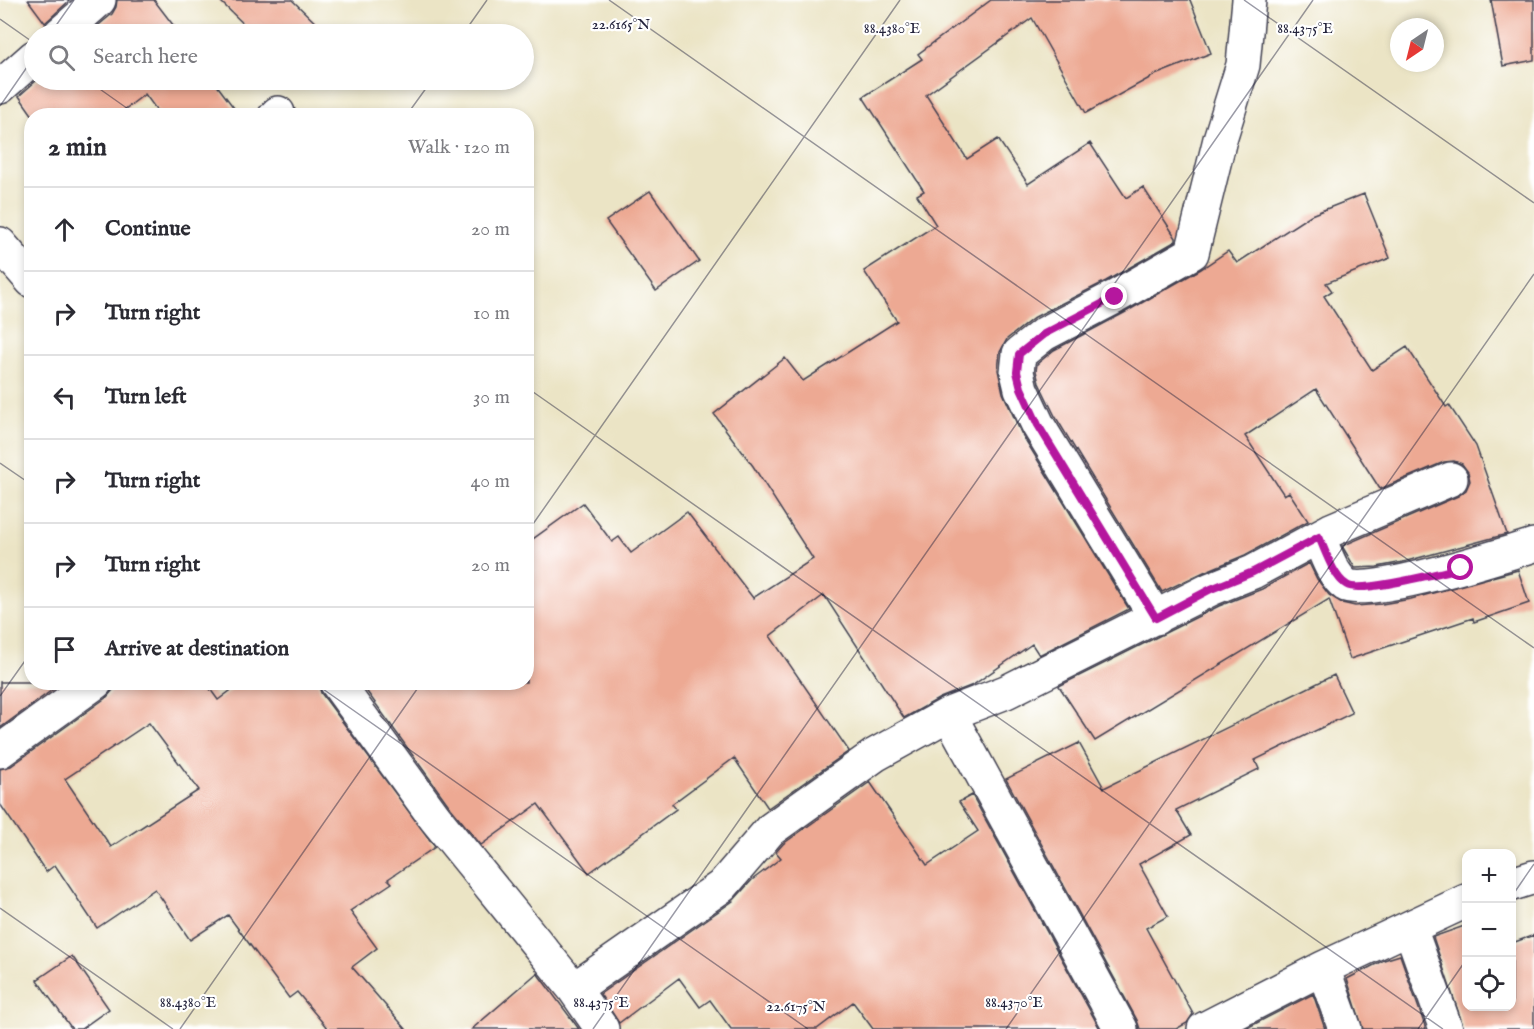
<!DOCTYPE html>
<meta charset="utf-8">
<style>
:root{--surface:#fff;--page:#f2f2f3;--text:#2b2b33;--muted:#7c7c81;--line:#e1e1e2}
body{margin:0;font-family:"IM FELL English",serif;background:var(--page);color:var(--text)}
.controls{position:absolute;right:18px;bottom:18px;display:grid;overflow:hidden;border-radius:12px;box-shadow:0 3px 9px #0003}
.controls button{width:54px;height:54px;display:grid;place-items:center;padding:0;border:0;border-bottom:2px solid var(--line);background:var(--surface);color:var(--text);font:30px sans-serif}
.compass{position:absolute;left:1390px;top:18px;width:54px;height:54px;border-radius:50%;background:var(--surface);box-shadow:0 3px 9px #0003;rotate:215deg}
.stop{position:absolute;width:18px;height:18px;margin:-14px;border:4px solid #b5179e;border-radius:50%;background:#fff}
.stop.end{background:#b5179e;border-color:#fff;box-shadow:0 2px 6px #0008}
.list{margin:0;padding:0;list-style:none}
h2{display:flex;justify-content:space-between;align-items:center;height:78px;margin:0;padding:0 24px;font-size:26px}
h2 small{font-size:20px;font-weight:400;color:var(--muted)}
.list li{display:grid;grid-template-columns:39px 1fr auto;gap:18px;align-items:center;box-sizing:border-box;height:84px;padding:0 24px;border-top:2px solid var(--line)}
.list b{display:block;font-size:22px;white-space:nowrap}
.list em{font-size:20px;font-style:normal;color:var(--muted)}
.icon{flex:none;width:33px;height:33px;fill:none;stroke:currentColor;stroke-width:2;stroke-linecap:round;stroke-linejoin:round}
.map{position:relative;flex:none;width:1534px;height:1029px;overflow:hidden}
.search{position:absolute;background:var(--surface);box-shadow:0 3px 9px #0003;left:24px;top:24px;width:510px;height:66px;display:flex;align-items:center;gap:15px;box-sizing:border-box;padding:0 21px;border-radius:33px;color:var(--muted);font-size:22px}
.panel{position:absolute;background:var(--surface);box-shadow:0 3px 9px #0003;left:24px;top:108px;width:510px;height:582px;border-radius:24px}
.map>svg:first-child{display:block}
.building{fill:#eda993;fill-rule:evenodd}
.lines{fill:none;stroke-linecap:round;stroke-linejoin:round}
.minor-casing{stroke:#403f50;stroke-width:36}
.minor{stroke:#fff;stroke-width:33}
.route{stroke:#b5179e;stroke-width:8}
.ticks{fill:none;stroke:#22223b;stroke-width:1.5;stroke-opacity:0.45}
.ticks-label{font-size:15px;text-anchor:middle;fill:#22223b;stroke:#fff;stroke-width:4.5;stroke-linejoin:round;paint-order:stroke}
</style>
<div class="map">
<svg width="1534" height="1029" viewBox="0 0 1534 1029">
<rect width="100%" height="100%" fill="#fff"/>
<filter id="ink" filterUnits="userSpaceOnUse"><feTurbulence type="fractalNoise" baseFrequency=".0167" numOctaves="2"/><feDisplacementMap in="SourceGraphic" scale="12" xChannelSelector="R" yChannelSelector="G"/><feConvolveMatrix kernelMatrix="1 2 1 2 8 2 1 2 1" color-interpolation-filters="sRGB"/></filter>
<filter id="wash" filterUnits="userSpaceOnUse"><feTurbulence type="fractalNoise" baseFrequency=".008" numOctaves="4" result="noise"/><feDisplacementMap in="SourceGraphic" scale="24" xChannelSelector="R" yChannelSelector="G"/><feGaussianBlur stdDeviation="1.35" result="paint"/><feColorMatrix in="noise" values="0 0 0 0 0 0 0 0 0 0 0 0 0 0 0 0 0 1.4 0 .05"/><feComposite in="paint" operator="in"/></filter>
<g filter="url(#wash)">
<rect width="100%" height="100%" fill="#ebe4c5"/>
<g id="blocks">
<path class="building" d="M28,0H70L45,23Z
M117,0H154L180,34H88L112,14L116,7Z
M219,0H292L327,34H254Z
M991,0H1190L1211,53L1155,75L1086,113L1032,18L926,95L967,159L998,139L1028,184L1090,143L1126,198L1143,187L1176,238V241L1106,281L1035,317L1007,339L1000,352L998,370L1003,393L1021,433L1129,609L1039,655L1032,644L973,685L940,698L904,718L824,595L770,636L849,751L768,808L734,758L672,804L676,809L589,873L538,804L481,845L450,807L360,682H526V544L583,503L612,542L619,537L631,553L687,512L753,598L813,559L753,466L714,414L785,358L803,381L897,321L864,271L936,225L917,195L924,191L863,97L922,59L918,54Z
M1491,0H1534V60L1503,66Z
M37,80H213L240,116H161L145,94L116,116H33L19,96Z
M650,191L699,261L656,291L606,221Z
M1364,194L1390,258L1326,283L1332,291L1324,296L1372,370L1407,347L1446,407L1449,405L1476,446L1507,534L1403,562L1377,567L1355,568L1342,546L1458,496L1466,490L1470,481L1468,472L1462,464L1454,461L1444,462L1380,489L1316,389L1245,436L1284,495L1289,492L1308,521L1245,555L1204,572L1162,592L1055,416L1039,383L1036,371L1037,364L1054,350L1124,313L1201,269L1228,251L1237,263L1311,215Z
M1309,563L1317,579L1329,595L1342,603L1355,606L1382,604L1411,599L1518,570L1529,603L1474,622L1473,618L1350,659L1329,599L1095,741L1059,686L1219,606L1262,589Z
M1334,675L1352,713L1255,760L1259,769L1176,810L1191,835L1139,864L1168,916L1146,928L1193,1014L1187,1023L1176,1029H1140L1137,1020L1006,779L1079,743L1104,788Z
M0,682H63L0,728Z
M114,682H205L218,700L242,682H318L321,693L435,847L388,879L392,883L350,911L377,948L352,967L406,1029H328L297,992L289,998L228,915L190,940L155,889L97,928L55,865L46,872L0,804V769L11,766L107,697L113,690ZM149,723L199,790L111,847L65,779Z
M870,782L927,865L978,831L959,802L972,795L1100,1029H873L853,1002L817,1029H731L710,1000L700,1007L679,978L619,1023L600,994L733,901L752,880L781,858L776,852L783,844Z
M1467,925V1006H1512V943L1534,935V1029H1464L1433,937Z
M1400,955L1426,1029H1363L1347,979L1384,960Z
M72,956L109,1009L81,1029H72L37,980Z
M537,973L579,1029H472Z
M1313,994L1325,1029H1245Z"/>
</g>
</g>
<g filter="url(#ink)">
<use href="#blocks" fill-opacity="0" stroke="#403f50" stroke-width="1.5"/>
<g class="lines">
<g class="minor-casing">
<path id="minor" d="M60,34L99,0
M0,87L34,57
M275,116L278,113
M0,244L32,281
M1319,537C1325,552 1332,575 1346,585C1366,598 1506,554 1534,545
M1156,618L1038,425L1021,389L1017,372L1019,354L1044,334L1115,297L1192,253L1220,139L1243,65L1249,0
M336,682L435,818L574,989L602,1029
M949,714L1121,1029
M0,751L96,682
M1512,884L1534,877
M1410,928L1446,1029
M1323,968L1345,1029
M574,989L722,886L770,830L875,755L949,714L1006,692L1211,589L1253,572L1331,530L1451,479
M1204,1029L1323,968L1466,901"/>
</g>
<use href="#minor" class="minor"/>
</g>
</g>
<g class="lines" filter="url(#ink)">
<path class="route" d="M1115,297L1044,334L1019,354L1017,372L1021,388L1038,425L1156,618L1211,589L1253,572L1319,537C1325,550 1334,578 1347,585C1361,594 1441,572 1461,568"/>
</g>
<path class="ticks" d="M609,0L1534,648M1244,0L1534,203M0,19L34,43M50,34L74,0M463,34L487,0M87,80L138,116M0,106L34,57M406,116L432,80M526,387L1443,1029M0,463L32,485M526,534L900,0M313,682L808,1029M0,696L32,651M1512,896L1534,864M0,908L173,1029M180,1029L422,682M593,1029L1313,0M1006,1029L1534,274M1418,1029L1466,960"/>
<g class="ticks-label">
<text x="621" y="29">22.6165°N</text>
<text x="892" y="33">88.4380°E</text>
<text x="1305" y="33">88.4375°E</text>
<text x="188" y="1007">88.4380°E</text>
<text x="601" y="1007">88.4375°E</text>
<text x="1014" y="1007">88.4370°E</text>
<text x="796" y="1011">22.6175°N</text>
</g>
</svg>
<div class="controls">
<button>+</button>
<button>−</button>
<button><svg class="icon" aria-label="locate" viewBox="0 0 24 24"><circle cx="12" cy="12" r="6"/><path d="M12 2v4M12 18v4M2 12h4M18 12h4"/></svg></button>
</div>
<svg class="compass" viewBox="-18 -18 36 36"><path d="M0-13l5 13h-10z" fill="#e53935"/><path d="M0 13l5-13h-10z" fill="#7c7c81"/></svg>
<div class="stop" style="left:1461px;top:568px"></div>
<div class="stop end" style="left:1115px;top:297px"></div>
<div class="search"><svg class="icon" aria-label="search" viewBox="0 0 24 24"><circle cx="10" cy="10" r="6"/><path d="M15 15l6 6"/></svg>Search here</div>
<section class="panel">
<h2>2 min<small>Walk · 120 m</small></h2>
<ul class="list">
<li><svg class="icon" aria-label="ahead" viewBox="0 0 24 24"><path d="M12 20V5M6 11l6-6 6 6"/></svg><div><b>Continue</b></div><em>20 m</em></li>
<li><svg class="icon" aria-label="right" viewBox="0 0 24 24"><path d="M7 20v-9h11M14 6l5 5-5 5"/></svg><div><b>Turn right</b></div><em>10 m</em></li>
<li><svg class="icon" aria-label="left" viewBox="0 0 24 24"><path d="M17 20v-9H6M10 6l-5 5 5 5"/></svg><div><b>Turn left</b></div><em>30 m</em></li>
<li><svg class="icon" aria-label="right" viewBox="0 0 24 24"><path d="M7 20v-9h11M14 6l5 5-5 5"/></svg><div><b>Turn right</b></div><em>40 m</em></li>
<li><svg class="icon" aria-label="right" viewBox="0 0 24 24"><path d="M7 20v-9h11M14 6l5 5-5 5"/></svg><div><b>Turn right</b></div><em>20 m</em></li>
<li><svg class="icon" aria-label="arrive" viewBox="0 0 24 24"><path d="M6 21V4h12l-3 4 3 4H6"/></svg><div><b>Arrive at destination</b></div></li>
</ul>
</section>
</div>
